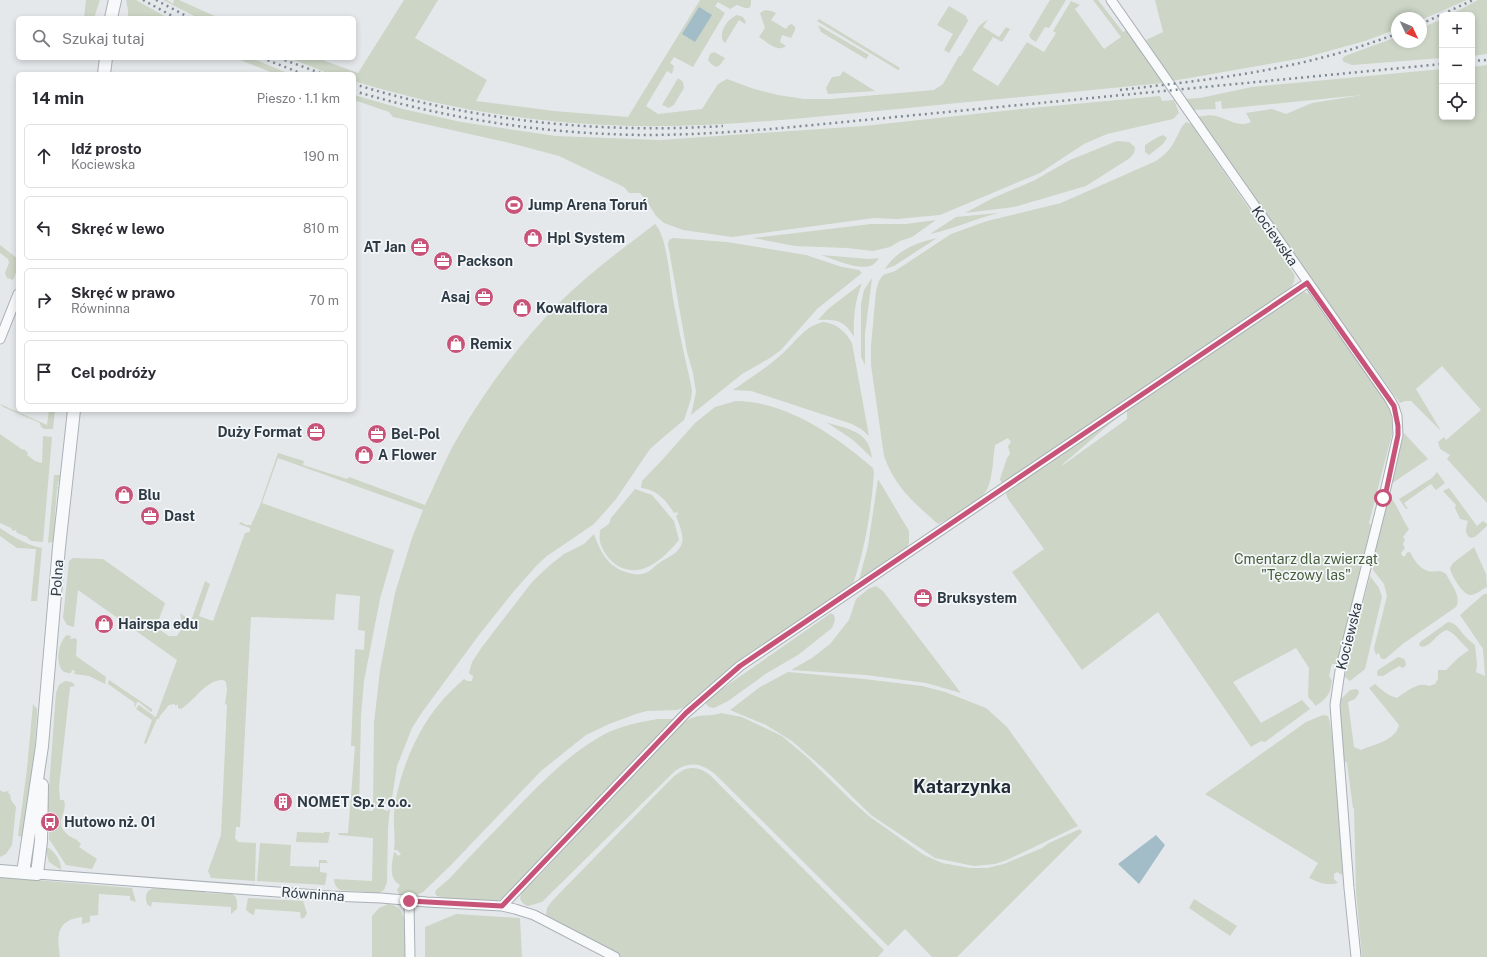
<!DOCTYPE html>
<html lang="pl">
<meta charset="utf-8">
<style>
:root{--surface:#fff;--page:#f7f7f7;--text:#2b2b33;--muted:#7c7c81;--line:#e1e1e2}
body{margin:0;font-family:"Public Sans",sans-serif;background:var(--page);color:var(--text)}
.controls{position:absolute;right:12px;top:12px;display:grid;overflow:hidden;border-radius:6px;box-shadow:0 2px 6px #0003}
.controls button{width:36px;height:36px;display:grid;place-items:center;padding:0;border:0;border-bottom:1px solid var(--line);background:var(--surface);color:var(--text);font:20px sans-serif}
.compass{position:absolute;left:1391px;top:12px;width:36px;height:36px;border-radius:50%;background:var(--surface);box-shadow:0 2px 6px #0003;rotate:134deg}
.stop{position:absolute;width:12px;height:12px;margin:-9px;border:3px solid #c75379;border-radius:50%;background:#fff}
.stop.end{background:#c75379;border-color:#fff;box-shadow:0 1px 4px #0008}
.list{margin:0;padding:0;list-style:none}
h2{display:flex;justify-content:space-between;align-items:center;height:52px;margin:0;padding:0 16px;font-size:17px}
h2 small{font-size:13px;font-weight:400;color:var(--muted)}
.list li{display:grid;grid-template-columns:26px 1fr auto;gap:12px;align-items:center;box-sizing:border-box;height:64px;margin:0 8px 8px;padding:0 8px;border:1px solid var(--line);border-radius:6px}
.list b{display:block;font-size:15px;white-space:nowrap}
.list p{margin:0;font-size:13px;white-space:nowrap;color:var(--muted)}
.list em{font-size:13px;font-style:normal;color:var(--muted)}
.icon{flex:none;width:22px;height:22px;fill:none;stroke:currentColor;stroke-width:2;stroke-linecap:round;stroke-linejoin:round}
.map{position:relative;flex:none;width:1487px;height:957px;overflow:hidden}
.search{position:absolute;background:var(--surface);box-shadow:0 2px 6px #0003;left:16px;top:16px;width:340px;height:44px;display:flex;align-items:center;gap:10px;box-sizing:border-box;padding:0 14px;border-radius:6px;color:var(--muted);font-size:15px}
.panel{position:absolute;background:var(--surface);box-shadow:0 2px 6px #0003;left:16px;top:72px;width:340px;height:340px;border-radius:6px}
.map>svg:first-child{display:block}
.green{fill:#ccd5c6;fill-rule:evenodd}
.water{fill:#a2bcc8}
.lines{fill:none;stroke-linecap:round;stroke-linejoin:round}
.minor-casing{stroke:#aab0b5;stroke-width:11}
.tertiary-casing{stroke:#aab0b5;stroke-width:14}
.minor{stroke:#f7f9fa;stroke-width:9}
.tertiary{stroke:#f7f9fa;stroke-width:12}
.rail{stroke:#7f8b94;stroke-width:2.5;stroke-dasharray:2 4;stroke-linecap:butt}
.route{stroke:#c75379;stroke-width:5}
.labels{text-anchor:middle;stroke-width:3.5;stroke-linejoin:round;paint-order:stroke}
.poi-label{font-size:14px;font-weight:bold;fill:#2d3943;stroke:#f4f7f9;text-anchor:start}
.street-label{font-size:14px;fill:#2d3943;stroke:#f4f7f9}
.park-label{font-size:14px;fill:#485e3b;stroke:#f4f7f9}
.district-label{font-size:18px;font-weight:bold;fill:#1f2a34;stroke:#f4f7f9}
</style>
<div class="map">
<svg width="1487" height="957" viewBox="0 0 1487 957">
<rect width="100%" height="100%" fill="#e5e8eb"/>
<path class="green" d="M86,0H100L94,18H84Z
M126,0H136L168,18H128V10Z
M163,0H167L173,4L174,0H179L219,18H198Z
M404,0H438L415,38L487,80L476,101L554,111L628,117L700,0H751V5L749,8H745L737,5L730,9L718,2L715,6L725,13L693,67L674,57L670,63L674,66L672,74L667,71L646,106L658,114L702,109L718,84L727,79L754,89L778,95L804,99H830L934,90L943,84L959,56H961L979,26L988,19L983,27L999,37L1006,27L1010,29L1002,42L993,37L972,70L998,86L1027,42L1044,52L1056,33L1053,31L1071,1L1080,5L1075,9L1104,49L1121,37L1093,0H1098L1123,32L1127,30L1163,83C1075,92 986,100 898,109C810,117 721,128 632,126C538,124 444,109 354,81V74H330L289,58H317L358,73Z
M1050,0H1066L1049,28L1045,27L1036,42L1031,39L1029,35Z
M1155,0H1467L1421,20V18H1397V29L1365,41L1303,58L1172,81L1146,40L1163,32Z
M1478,0H1487V54L1472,56V15H1450Z
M949,6L966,16L968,21L949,53L944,50L953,34L937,25Z
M765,10L771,11L776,13L771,20L786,29L789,25L792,24L795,27V30L791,38L782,35L780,42L786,46C777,53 767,42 759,37L765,28L760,13Z
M737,15L743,17L746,22L745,24L739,20L725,43C716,35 728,18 737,15Z
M819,19L900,68L898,70L817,21Z
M1442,19V58L1352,65L1344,62L1342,59L1345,56L1397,37V42H1421V28Z
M818,25L869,55L866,59L821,32Z
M714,52L725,58L720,65L716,67L711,64L708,60L710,54Z
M235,58H251L290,74H276Z
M1487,65V503L1447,459L1450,455L1440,449L1438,442L1444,437L1446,440L1481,410L1442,366L1416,389L1441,431L1411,401H1405L1400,403L1196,117C1203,116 1209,114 1216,116C1228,119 1238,128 1251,122L1246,113L1272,109L1286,114L1312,103L1362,95L1222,109L1221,101L1215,102L1216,109L1191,110L1185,99L1200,98L1252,87L1442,69V117H1472V67Z
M843,71L875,91L828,94L826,88L832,77L840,76Z
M678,78L683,82L684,88L675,103V104L669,108L662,105Z
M354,95L403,109L461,122L556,136L660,140L864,126L1012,110L1160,96L1162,101L1174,100L1179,113L1173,119L1107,134L1084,144L1040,173L940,215L897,219L874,218L732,237L683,230L664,223L656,216L646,200L640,193H629L624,187L559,156L510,143L393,117L389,112L354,100Z
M1186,122L1191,124L1294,274C1296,280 1293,285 1289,290L1006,482H1001L1000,479L1007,458L1010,454L1008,446L1011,442L1008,438L995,445C993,458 993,472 989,485C981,505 955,515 938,524C914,503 895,487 884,456L871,365V346L876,291L879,281L883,275L895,271L951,234L987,221L1061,203L1156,161C1174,149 1173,142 1183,125Z
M1163,135L1167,138L1163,144L1149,155L1145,152V145L1158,137Z
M1117,141L1129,142L1135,147L1134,153L1130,158L1086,186L1014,207L965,213L993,198L1035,180L1070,160Z
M998,213C975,219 953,229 930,234L956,217Z
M936,220L912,237L900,241L890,247L873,251L847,248L795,246L753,238L871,224H906Z
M655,224C668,237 670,285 674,304C679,330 684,355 690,380L692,390L691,399L684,420L666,435L650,449L616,499L594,524L547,556L537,565L514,591L479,635L423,711L412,728L397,766L391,804L387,802L384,804L383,809L387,811L390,809L388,828L387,882L384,890L379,893L340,890C336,887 334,884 334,879L372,881L373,838L339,835L338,833H348L355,746H351L355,649L364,650L365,631L358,630L360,596L336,594L334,620L251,617L240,827H236L235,838L238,842L256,843L255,881L211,878L208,871L221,835L227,705L225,704L227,690L226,682L223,680C207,679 194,701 181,709L178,708V703L176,706L174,704L169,705L159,717L160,718L157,719L146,744L144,743L152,720L136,709L139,705L154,716L152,719L155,716L156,717L177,660L78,590L74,627L67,625L63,618L69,561L73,558L103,559L165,603L158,622L160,630L169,636H177L183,627L180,613L191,621L205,581L210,584L199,616L213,621L245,533L250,532V528L239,524L241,522L246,525H251L260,505L278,453L304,461L303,465L347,479L349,477L425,505C436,483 445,459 458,437C486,389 520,343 559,303C588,274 622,249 655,224ZM278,458L423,510L412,538L395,593L380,670L374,723L373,811L359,810L361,716L364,681L380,599L394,550L262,503Z
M673,238L727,242L806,255L842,267L859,270L862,273L817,309L781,350L770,358L742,374L691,415L696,392L693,373L687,352L668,244L669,240Z
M937,238L894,266L885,269C896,251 917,242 937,238Z
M0,245L18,259V267L13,280L7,278L5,273L9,263L8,259L0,253Z
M821,255L869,259L879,258C877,261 874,265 870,266C857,270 833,259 821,255Z
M872,278L865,334V365L861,357V304L864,290Z
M862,283C855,300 853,319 854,337C845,321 837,319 818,320L828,309Z
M1305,292L1309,294L1384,399C1391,411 1393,420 1392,434L1369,523L1371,525L1341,649L1336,664H1332L1329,676L1332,681C1330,695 1327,698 1316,706L1308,697L1309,668L1296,648L1233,682L1261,723L1302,700L1310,709L1265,742L1261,741L1251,747L1158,612L1082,670L1012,572L1044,549L1008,499L1006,494L1008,491L1150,393L1191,368L1244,329L1300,293ZM1127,409V419L1063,465V464Z
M824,322C837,324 846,332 852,343L869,436L861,429L852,424L751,391L733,390C750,378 768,367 783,353C798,340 804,326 824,322Z
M736,401C786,401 836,436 873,468L874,473C871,512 865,550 852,587L690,705L677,710L647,711L636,714L609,724L586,735L541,771L450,866L423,892L415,896L409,897L399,894L397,890L400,885C388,879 392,862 394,852L396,853L398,856L401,854L397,850H394C396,838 393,826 394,814C398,771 420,721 451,691C455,687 460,683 464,679L467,681H472L473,676L469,673L472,662L482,647L532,582L550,565L564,554L584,544L594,534C600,551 608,567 626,572C631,574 637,575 642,574C650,573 655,565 662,561C670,556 679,553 682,543C684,535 679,524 676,516L678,514L677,512L674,513C666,500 656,489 641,488L642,481L663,459L695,423L715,407Z
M0,404L47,425L49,410H55L53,429H44L41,427L40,423L3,407Z
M826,422C849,430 869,430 872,458L853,440Z
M1404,433L1428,459L1391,484Z
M0,434L23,450L24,449L28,453L27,455L35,461L42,463L43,436L52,437L43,542L31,541L26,536H24L20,534L17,533L16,530L13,531L11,528L0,523Z
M1437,472L1445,483L1436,490L1431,484L1404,503L1408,509H1406L1399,499L1432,478Z
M54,475H60L59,483V480L57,487H59L57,489L53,540L52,542L48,543Z
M878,479L909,531V543L906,550L859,580L868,546Z
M1449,488L1477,526L1483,521L1487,524V526L1475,537L1470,538C1464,532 1466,528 1468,521L1460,519L1455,508L1456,505L1443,491Z
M635,489L652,495L674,521L679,540C669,552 654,568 637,570C619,572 605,558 600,542C599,538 600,534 600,530L609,524L611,518Z
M1392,499C1399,509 1402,519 1409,529L1403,537L1405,539L1403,544L1405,548L1401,553L1403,557L1406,555V553L1410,552C1414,560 1419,568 1428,571C1435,573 1439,569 1446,574C1451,584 1462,596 1456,607L1404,643L1385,659H1382L1380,657V655L1378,653L1376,655L1374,648L1387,596L1384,584L1373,570V559L1384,511Z
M0,528C13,537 27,545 42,548L37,601H31L36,549L17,548L0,536Z
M1474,547L1486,574L1487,587C1482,589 1475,596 1470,595C1462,594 1451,575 1450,568L1453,563Z
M1370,576L1379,588L1382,597L1365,669L1350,681L1345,677V675Z
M876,586L883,591L961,693L926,683L866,675L791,670L812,658L830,644L849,620L856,599L868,589Z
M1484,594H1487V957H1362L1356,891L1354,808H1353L1347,763L1342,758L1340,732L1341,699L1350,690L1356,689L1358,690L1359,693L1355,699L1348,702L1354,747L1361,750C1375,744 1395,741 1399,725L1369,688L1375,684C1382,690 1388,696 1397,698C1406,692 1418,681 1429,686L1435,684L1438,679V670H1446L1458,658L1469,650C1461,643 1456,634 1447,630C1436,633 1433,645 1422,647L1419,645L1420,642L1448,622C1457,623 1459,630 1465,636C1468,640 1472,642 1475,645L1477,664L1476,672L1485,676L1483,649L1460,615Z
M831,613L834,615L835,620L832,628L798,655L767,673L728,701L714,708L709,707L706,704V700Z
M67,635L71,636L70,639L75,638L77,640L76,656L106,677L105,684L89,676L74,674L75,671L72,670L71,673C68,673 64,673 62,670C55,661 59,641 67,635Z
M1398,657L1402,658L1405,660L1406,665L1403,668L1399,666L1383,676H1378L1377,673L1378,670Z
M788,672L864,679L922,686L945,692L986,708L1007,727L1078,826L1007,860L995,864L974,866L935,858L871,815L825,770L792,741L766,725L730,710L760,687Z
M109,680L152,709V711L151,712L139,702H137L135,707L134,706L135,703L108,684Z
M65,681L72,682L75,686L70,687L59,787L60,800H64C68,813 54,822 66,833C70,838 76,838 79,842L81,844L79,847L97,859L92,869L66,865L49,839L50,816L47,815L56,693L59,685Z
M33,704L37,709V714L33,773L24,837L18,836L27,769Z
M721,713L742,717L782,736L808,758L852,801L870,817L924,855L942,863L970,868H987L1004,864L1042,848L1049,843L1080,829L1082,832L957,957H932L905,929L888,946L715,774C701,763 690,761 675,771L542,902L528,906C509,898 530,884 538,877L675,729C682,723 689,718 698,716C706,715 713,716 721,713Z
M1323,715L1328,716L1330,722L1335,757L1344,870L1342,875L1337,872L1334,874V879L1338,883C1327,886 1320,883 1309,878L1318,863L1205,794L1306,722Z
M658,719H674L514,889C509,893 505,898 499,900C491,903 445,900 437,896L435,893L436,890L450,878C470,856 491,835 511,814C539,785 567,755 603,735C620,726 639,722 658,719Z
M692,768C700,768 705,771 711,776L884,950L878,957H621L550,920L546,916L547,908L552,901L674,776L685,769Z
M0,790L3,792L9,791L8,793L10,794L11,800L16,807L12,845L6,854L0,857Z
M297,832L324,833V832H330L328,843L296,842Z
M260,843L291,845L290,866L319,867V860H326L328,863H320V872L327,873L325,885L257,881Z
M44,846C53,848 62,861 61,870L49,862Z
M0,877L132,888L136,902L130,900V896L99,894L98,915L90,916V922L82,924V917C56,920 57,936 60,957H0Z
M154,888L205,891L206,893L229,894L230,893C238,896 237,901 237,909L231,914V907L152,902L151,907L147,904C145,897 145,891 154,888Z
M248,898L303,901L307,913L305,917L301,919L300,912L255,909L254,915L251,914L246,910Z
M1194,899L1237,926L1230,936L1189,908Z
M388,904C412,907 405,939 405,957H372V916L379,908Z
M456,914L520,918L522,957H425V927Z"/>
<path class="water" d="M699,7L712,15L695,42L682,34Z
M1156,835L1165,845L1139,884L1118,864Z"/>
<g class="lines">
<g class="minor-casing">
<path id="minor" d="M1111,0L1389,398L1394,407L1397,416L1398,435L1385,492L1340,671L1335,705L1349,888L1356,957
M0,339L18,294
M37,874L331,896L381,898L427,902L502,906L515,909L534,915L615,957
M409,901L410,957
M502,906L686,713L740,666L1307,283"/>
</g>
<g class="tertiary-casing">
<path id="tertiary" d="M111,18L115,0
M104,74L106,58
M0,871L37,874L41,841L42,785
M23,873L42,746L59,547L74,410"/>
</g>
<use href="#minor" class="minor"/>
<use href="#tertiary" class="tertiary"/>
<path class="rail" d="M143,0L176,18
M156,0L190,18
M1421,24L1473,0
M262,58L303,74
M279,58L323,74
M1472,61L1487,60
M354,84C473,121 599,134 723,126
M1120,90C1188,82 1257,75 1324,57C1349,51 1373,42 1397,34
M354,91C448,119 545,134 643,135C689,135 736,132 782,128L1442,64"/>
</g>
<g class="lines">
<path class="route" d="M409,901L502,906L686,713L740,666L1307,283L1394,406L1398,426V435L1386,492L1383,498"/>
</g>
<defs>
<g id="stadium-disc" transform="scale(1)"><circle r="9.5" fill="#c75379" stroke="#f4f7f9"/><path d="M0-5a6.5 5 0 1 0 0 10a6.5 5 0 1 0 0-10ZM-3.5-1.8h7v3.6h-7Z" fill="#fff"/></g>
<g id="shop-disc" transform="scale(1)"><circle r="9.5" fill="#c75379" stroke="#f4f7f9"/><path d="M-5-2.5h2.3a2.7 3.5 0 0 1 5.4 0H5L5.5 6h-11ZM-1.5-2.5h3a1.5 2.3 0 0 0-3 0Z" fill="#fff"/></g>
<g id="office-disc" transform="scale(1)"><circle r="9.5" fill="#c75379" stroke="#f4f7f9"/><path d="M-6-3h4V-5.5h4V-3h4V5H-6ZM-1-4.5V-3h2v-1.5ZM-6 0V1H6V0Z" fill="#fff"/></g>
<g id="building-disc" transform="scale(1)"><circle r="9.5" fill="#c75379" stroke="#f4f7f9"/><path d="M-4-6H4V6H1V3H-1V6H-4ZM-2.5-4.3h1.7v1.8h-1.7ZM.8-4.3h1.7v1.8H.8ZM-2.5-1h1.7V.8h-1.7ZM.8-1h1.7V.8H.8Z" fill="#fff"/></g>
<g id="bus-disc" transform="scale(1)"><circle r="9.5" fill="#c75379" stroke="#f4f7f9"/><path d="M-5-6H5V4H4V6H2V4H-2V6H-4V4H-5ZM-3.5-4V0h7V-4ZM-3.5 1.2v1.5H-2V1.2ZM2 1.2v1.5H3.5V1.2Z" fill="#fff"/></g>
</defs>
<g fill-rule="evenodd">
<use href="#stadium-disc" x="514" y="205"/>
<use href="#shop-disc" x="533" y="238"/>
<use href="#office-disc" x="420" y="247"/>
<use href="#office-disc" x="443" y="261"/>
<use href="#office-disc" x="484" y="297"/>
<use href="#shop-disc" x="522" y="308"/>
<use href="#shop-disc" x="456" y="344"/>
<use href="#office-disc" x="316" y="432"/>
<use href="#office-disc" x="377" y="434"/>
<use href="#shop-disc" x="364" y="455"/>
<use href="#shop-disc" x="124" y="495"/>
<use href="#office-disc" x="150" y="516"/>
<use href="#office-disc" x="923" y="598"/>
<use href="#shop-disc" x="104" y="624"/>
<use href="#building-disc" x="283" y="802"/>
<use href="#bus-disc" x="50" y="822"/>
</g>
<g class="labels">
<g class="poi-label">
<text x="528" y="210">Jump Arena Toruń</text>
<text x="547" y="243">Hpl System</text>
<text x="406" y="252" text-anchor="end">AT Jan</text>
<text x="457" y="266">Packson</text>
<text x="470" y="302" text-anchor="end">Asaj</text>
<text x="536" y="313">Kowalflora</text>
<text x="470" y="349">Remix</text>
<text x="302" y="437" text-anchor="end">Duży Format</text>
<text x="391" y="439">Bel-Pol</text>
<text x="378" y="460">A Flower</text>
<text x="138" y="500">Blu</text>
<text x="164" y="521">Dast</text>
<text x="937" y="603">Bruksystem</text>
<text x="118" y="629">Hairspa edu</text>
<text x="297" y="807">NOMET Sp. z o.o.</text>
<text x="64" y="827">Hutowo nż. 01</text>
</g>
<g class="street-label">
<text transform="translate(1275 236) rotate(55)" y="5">Kociewska</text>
<text transform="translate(57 578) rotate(-86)" y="5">Polna</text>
<text transform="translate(1349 636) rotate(-76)" y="5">Kociewska</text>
<text transform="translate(313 894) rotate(4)" y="5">Równinna</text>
</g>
<g class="park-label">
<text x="1306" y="564">Cmentarz dla zwierząt<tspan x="1306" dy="16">"Tęczowy las"</tspan></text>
</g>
<g class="district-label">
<text x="962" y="793">Katarzynka</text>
</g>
</g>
</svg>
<div class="controls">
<button>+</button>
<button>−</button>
<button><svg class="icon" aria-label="locate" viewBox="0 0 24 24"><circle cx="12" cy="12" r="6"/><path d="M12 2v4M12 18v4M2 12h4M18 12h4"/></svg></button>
</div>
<svg class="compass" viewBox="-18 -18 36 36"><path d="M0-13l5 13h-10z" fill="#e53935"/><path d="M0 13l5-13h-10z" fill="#7c7c81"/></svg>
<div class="stop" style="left:1383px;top:498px"></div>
<div class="stop end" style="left:409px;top:901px"></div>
<div class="search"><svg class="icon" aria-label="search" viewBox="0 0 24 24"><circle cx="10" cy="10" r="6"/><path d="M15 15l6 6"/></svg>Szukaj tutaj</div>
<section class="panel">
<h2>14 min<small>Pieszo · 1.1 km</small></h2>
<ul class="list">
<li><svg class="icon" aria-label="ahead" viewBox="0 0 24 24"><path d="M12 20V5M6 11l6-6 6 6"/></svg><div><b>Idź prosto</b><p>Kociewska</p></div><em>190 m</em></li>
<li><svg class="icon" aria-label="left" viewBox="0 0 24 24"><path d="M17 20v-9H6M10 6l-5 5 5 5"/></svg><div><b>Skręć w lewo</b></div><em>810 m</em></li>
<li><svg class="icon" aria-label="right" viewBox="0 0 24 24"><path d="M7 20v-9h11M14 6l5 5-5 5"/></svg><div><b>Skręć w prawo</b><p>Równinna</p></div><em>70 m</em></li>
<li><svg class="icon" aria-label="arrive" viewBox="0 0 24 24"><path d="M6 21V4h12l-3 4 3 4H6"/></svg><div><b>Cel podróży</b></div></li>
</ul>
</section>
</div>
